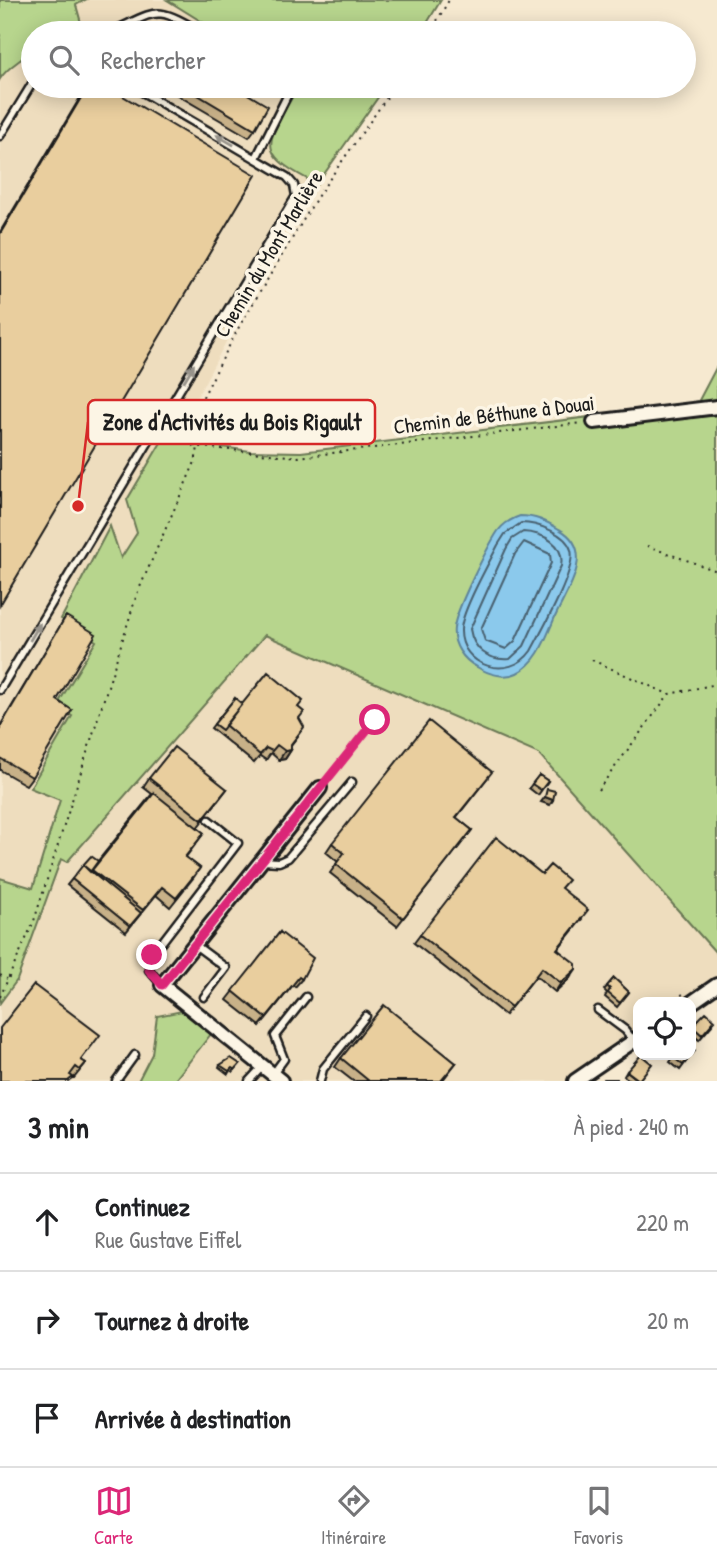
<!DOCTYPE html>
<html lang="fr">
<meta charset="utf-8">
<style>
:root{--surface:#fff;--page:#f2f2f2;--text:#202124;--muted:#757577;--line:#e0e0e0;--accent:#db2777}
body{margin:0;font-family:"Patrick Hand",sans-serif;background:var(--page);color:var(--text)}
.controls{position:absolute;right:21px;bottom:21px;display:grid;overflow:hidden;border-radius:14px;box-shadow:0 4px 18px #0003}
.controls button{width:63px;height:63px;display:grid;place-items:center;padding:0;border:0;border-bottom:2px solid var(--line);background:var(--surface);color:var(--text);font:35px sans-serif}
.stop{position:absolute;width:21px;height:21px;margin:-16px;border:5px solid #db2777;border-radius:50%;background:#fff}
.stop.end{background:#db2777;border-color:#fff;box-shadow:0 2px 7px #0008}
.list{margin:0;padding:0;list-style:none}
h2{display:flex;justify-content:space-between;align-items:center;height:91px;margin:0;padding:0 28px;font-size:30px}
h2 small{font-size:23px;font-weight:400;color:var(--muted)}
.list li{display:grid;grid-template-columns:46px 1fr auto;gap:21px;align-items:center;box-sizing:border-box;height:98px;padding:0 28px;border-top:2px solid var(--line)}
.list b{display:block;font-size:26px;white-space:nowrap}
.list p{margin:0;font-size:23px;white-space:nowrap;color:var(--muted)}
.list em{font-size:23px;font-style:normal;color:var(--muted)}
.icon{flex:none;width:38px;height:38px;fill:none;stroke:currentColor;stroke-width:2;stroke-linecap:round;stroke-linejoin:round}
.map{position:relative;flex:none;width:717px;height:1081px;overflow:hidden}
.search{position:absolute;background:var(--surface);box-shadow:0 4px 18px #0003;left:21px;right:21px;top:21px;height:77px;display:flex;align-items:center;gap:18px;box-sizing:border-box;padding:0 24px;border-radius:38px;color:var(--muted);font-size:26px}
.sheet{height:385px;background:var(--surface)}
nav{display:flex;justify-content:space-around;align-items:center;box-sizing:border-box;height:98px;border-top:2px solid var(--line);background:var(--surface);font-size:19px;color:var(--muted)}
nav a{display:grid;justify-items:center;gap:4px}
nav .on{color:var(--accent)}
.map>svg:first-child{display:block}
.built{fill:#eeddbe}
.green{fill:#b7d58d;stroke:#6a7854;stroke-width:2}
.water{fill:#8bc9ec;stroke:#5f8499;stroke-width:2}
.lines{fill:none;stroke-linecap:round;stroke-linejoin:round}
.shore{stroke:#48616f;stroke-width:2}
.lane-casing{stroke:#1c1c1c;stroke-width:11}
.street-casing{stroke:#1c1c1c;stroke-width:18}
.path{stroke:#1c1c1c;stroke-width:2;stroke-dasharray:2 5;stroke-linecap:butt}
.lane{stroke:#fcf5e5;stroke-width:6}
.street{stroke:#fcf5e5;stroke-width:12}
.wall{fill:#c8b188;stroke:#1c1c1c;stroke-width:2}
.shaded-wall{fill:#a3906f;stroke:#1c1c1c;stroke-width:2}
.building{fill:#e9ce9e;stroke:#1c1c1c;stroke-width:2}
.oneway{fill:#97938b}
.route{stroke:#db2777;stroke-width:9}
.labels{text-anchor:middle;stroke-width:7;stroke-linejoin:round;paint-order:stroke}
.street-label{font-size:21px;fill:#1c1c1c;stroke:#fcf5e5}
.leader{fill:none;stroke:#d62828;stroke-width:2.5}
.callout-dot{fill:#d62828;stroke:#fcf5e5;stroke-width:2.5}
.callout{fill:#fcf5e5;stroke:#d62828;stroke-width:2.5}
.callout-label{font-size:23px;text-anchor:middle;font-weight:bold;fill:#1c1c1c}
</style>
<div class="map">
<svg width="717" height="1081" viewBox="0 0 717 1081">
<rect width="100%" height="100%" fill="#f6e9d0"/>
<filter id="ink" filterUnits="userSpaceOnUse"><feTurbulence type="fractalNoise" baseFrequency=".0143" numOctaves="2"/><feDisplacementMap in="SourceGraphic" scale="14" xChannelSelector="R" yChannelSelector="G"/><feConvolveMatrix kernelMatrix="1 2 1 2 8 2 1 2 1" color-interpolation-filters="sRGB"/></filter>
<g filter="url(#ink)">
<path class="built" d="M0,0H441L421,33H33V86H386L276,247L178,433L134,578L539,754L717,954V993L691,1011V1002H638V1045L584,1081H0V1003L17,981L0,972Z"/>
<path class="green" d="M0,0H85L76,5L83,30L58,33L45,28L39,33H33C33,62 13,58 0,79Z
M167,0H441L421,33H220Z
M298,86H386L317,184C250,150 268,145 298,86Z
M717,366V954L539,754L265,635L67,862L61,859L17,980L0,1003V878L33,888L60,800L30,788L72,716L56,707L96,641L61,619L110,526L121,558L137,533L127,500L169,429L196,439L201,444L250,451L301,452L697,404Z
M182,1011L211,1034L174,1081H138L152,1054L157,1016Z"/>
<path class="water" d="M520,516C535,516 546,521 559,529C597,550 568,588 555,617C546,637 539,662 517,673C505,679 488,674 477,667C463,660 452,644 454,628C455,611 488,546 498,531C504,523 511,519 520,516Z"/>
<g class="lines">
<path class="shore" d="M521,523C537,523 566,533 571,550C577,569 541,632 531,651C509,682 460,666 461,630C461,612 489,563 498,545L505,534Z
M523,532C544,533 565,544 561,566L524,646L510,659C488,661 473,649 470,629L506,549L512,539Z
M524,542L550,554L551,563L515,641L506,649L485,641L481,629L515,554Z"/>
<g class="lane-casing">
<path id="lane" d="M108,33C160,10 153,4 203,33
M0,136L33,82
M256,158L289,92L288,86
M0,690L296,196L294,185L287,177L132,86
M262,861L279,862L288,858L352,782
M195,945L226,968L204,997
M162,985L149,970L152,955L238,843L209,820
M598,1010L625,1030L633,1040
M273,1074L284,1059L275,1036L306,997
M116,1081L135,1055
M249,1081L262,1067
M320,1081L323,1069L366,1016"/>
</g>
<g class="street-casing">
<path id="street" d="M594,422L717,407
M691,1003L717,985
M281,1081L162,985L320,788
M575,1081L638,1038"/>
</g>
<path class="path" d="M430,33L449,0
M395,86L319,194L240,325L193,416L188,435L192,446L299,457L582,423
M647,546L717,571
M592,660L668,694
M327,779L375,720
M598,790L669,694L717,684
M0,975L7,979
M0,997L34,921L137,594L195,462L198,448
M669,1002L683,994"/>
<use href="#lane" class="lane"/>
<use href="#street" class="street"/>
</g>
<path class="wall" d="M87,86H106L0,605V232Z
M162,86H234L255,129L249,137Z
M66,616L57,700L32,777L26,785L0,770V726Z
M235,698L242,704L298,707V736L291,745V750L285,759L279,760L271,753L266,760L260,756L254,763L211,728Z
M539,775L548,781L538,795L529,788Z
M149,778L227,789L197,828L204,833L186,857L200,868L194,877L170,907L156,895L126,932L67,885L72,879L98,861L152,794L143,787Z
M486,780L456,818L472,830L397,926L330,873L338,862L326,852L332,843Z
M561,889L582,919L558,949L570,978L555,992L536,976L505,1015L414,943L420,935Z
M280,932L302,979L295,987L293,985L260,1026L227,1000Z
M614,978L629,992L617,1007L605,997L607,993L604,990Z
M712,1025L699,1040L691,1033L692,1026Z
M675,1055H691L680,1070L670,1062Z
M341,1058L456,1063L442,1081H353L335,1067Z
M81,1060L86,1063L74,1078L0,1081Z
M240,1064L233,1072L230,1070L228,1074L219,1067L220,1065Z
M627,1071L639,1081H631L624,1076Z"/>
<path class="shaded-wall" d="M304,727L286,751L291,750L285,759L279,760L285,751Z
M545,797L553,800L550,805L541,802Z
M576,969L570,978L555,992L561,983Z"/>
<path class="building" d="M88,86H106L256,175L0,605V234Z
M183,86H234L268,106L255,129Z
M66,616L96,634L57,700L72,710L32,777L0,758V727Z
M268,672L303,701L298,707L304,712L299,718L304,727L291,744V750L285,751L277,745L272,751L266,748L260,755L225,725Z
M235,698L242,704L222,730L214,724Z
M429,721L492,772L456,817L472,830L403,918L336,864L344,853L332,843Z
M174,747L227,789L202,820L149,778Z
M539,775L548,781L541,790L532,784Z
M547,789L555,791L553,800L545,797Z
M154,793L204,833L185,857L200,868L176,898L162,887L143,910L92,870Z
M496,837L542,874L550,865L568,880L561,888L588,910L557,949L576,964V969L561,983L542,968L511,1007L420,935Z
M91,856L98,861L90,872L83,865Z
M83,865L141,913L130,926L72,879Z
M280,932L313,958L302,979L299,977L266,1018L233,991Z
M614,978L629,992L620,1003L608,993L610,989L607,986Z
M34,985L100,1035L81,1060L86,1063L80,1070L76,1067L70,1075L73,1077L68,1081H0V1028Z
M384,1005L456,1063L441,1081H369L341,1058Z
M706,1012L715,1020L702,1035L692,1026Z
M691,1048L695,1051L683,1065L673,1057L675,1055H691Z
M641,1055L652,1064L639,1080L627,1071Z
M231,1058L240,1064L235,1070L232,1068L229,1071L220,1065Z
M604,1079H617V1081H604Z"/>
<defs><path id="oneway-solid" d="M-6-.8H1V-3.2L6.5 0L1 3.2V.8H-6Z" transform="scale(1.75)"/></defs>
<g class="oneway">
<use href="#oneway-solid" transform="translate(225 140) rotate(-150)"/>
<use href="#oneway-solid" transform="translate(189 373) rotate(-59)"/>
<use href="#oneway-solid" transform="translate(35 632) rotate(-59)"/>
</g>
</g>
<g class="lines" filter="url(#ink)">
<path class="route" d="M152,955L149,970L162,985L375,720"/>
</g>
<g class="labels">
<g class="street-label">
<text transform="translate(269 254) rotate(-59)" y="7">Chemin du Mont Marlière</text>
<text transform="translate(494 415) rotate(-7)" y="7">Chemin de Béthune à Douai</text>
</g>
</g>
<path class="leader" d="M78 506L88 422"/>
<circle class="callout-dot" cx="78" cy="506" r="7"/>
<rect class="callout" x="88" y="400" width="287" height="44" rx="7"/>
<g class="callout-label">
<text x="232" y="430">Zone d'Activités du Bois Rigault</text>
</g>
</svg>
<div class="controls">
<button><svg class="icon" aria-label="locate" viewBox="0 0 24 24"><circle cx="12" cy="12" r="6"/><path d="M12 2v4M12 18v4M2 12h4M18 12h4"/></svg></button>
</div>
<div class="stop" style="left:375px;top:720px"></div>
<div class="stop end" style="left:152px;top:955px"></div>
<div class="search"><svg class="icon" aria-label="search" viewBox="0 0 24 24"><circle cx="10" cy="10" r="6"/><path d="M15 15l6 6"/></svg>Rechercher</div>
</div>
<section class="sheet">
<h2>3 min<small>À pied · 240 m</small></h2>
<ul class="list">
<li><svg class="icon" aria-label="ahead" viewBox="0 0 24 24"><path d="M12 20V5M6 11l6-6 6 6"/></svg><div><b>Continuez</b><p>Rue Gustave Eiffel</p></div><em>220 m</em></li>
<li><svg class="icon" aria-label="right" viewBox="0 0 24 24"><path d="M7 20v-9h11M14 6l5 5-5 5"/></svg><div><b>Tournez à droite</b></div><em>20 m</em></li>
<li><svg class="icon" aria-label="arrive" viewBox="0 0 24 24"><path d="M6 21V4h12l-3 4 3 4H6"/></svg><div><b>Arrivée à destination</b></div></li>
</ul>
</section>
<nav>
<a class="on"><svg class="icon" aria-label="map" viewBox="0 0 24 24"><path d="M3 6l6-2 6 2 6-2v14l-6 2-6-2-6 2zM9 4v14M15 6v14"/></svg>Carte</a>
<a><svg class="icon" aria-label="directions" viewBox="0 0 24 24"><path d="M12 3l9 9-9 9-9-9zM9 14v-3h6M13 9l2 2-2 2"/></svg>Itinéraire</a>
<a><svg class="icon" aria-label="saved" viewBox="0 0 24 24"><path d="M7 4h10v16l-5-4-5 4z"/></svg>Favoris</a>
</nav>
